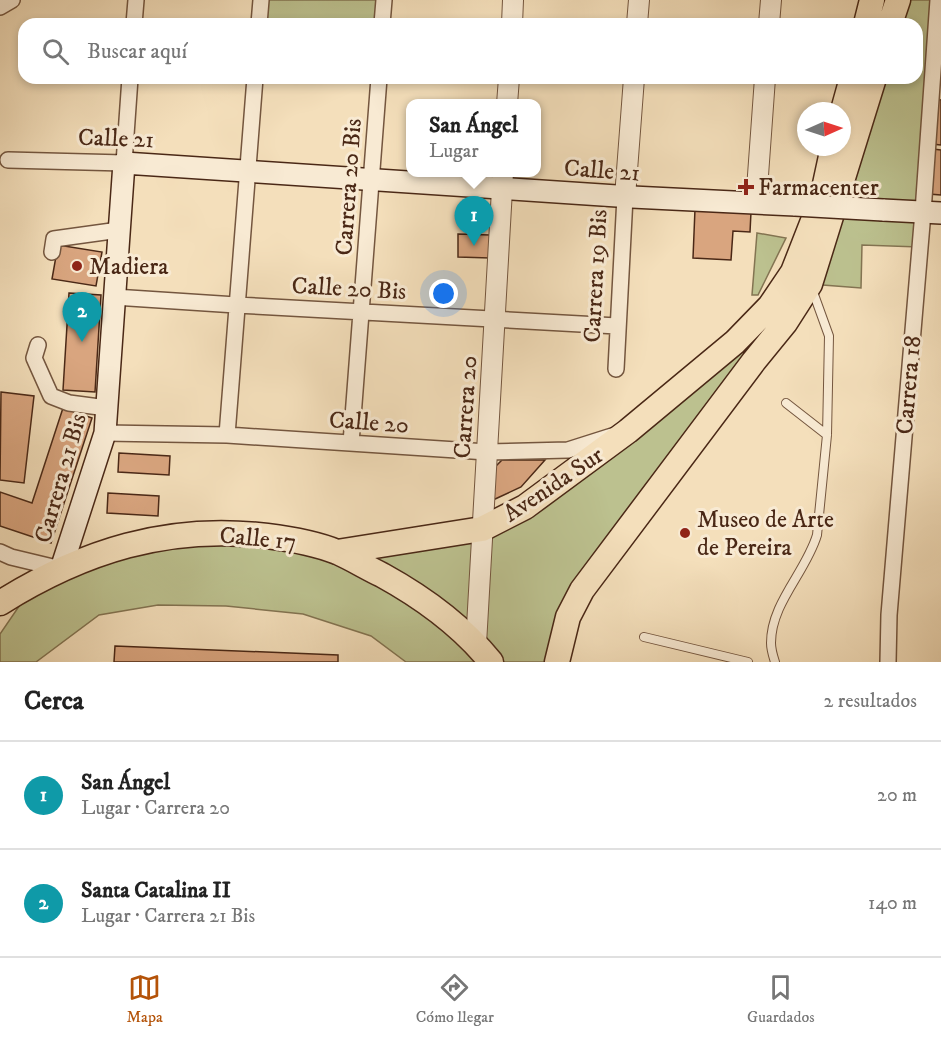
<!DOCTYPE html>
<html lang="es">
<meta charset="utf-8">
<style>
:root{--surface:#fff;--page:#f2f2f2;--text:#222;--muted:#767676;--line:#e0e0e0;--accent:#b45309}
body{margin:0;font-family:"IM FELL DW Pica",serif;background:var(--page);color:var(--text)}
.compass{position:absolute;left:797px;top:102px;width:54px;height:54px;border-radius:50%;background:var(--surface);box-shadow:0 3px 9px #0003;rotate:87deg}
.you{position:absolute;left:444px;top:294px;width:21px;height:21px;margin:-15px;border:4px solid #fff;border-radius:50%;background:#1a73e8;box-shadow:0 0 0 9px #1a73e833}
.badge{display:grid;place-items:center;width:39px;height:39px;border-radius:50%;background:var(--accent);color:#fff;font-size:20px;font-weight:700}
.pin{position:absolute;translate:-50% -50px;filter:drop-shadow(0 2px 3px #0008)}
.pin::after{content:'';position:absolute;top:32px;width:21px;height:18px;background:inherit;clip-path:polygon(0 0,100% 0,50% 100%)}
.popup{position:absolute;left:406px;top:99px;width:135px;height:78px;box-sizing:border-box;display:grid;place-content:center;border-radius:12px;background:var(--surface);filter:drop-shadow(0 2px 4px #0005);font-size:20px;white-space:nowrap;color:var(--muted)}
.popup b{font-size:22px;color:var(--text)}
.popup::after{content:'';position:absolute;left:50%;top:100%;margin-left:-12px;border:12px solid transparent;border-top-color:var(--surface)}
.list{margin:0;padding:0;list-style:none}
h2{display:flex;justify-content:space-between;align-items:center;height:78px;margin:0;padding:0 24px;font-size:26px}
h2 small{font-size:20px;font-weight:400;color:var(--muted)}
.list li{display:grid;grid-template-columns:39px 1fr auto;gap:18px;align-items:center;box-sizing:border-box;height:108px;padding:0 24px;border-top:2px solid var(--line)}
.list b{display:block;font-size:22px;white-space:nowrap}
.list p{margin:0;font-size:20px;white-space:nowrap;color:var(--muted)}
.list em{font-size:20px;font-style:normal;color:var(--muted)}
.icon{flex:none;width:33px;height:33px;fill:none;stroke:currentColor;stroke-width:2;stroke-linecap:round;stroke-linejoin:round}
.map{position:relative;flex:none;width:941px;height:662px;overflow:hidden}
.search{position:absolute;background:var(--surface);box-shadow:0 3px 9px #0003;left:18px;right:18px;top:18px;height:66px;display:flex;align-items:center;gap:15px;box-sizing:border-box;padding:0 21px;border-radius:18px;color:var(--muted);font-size:22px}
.sheet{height:294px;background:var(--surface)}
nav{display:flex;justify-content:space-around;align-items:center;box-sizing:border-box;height:84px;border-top:2px solid var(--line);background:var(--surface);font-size:16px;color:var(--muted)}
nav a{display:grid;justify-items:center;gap:3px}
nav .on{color:var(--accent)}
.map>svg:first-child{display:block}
.green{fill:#bcc18f;stroke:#837452;stroke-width:1.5}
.building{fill:#d9a57f;stroke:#4a2816;stroke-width:1.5}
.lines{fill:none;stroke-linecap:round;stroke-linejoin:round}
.service-casing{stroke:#74563f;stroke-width:10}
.minor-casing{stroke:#74563f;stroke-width:18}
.tertiary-casing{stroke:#74563f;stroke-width:22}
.secondary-casing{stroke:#4a2816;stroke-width:24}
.primary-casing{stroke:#4a2816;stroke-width:27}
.service{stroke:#f8ead3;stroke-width:8}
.minor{stroke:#f8ead3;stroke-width:15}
.tertiary{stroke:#f8ead3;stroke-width:20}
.secondary{stroke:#f8ead3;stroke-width:21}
.primary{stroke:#f4dfbb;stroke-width:24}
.secondary-bridge-casing{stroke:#4a2816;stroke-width:24;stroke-linecap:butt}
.secondary-bridge{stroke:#f8ead3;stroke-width:21}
.poi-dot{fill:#8f2418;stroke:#f8ead3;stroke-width:2}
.labels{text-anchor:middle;stroke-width:6;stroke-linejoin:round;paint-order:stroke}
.street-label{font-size:24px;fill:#4a2816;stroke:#f8ead3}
.poi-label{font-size:24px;fill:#4a2816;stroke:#f8ead3;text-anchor:start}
</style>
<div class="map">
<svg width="941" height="662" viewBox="0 0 941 662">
<rect width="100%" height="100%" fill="#f4dfbb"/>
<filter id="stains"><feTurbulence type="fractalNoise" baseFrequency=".00333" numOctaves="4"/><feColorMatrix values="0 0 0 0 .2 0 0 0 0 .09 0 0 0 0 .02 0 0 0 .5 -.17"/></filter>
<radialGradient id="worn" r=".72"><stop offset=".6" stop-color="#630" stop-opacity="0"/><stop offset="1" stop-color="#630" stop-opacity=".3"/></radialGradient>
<path class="green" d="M261,0H384L382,24H259Z
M898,0H938L919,247L862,245L861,288L810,284L874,78H917V24H890Z
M757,233L786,238L758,295H752Z
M751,338L756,345L582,590L557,662H406L371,636L303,614L226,606L158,605L99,615L36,662H0V634L37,580L191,534L337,552L482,529Z"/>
<path class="building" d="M936,99L941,100V145L932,144Z
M933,149L941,150V195L929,194Z
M695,209L751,212L750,232L733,231L731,260L693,258Z
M458,234L490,235V258L458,257Z
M58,245L102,252L96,286L52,279Z
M69,293L101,295L95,392L63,390Z
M1,392L34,396L24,483L0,480Z
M63,408L92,418L51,543L0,526V492L32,503Z
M119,453L170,456L169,475L118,472Z
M502,460H545L521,487L493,500L495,467Z
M108,493L159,496L158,516L107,513Z
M115,646L338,655V662H114Z"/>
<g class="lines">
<g class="service-casing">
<path id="service" d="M786,403L827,435
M644,637L748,662
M775,662C773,656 771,649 771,643C771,603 806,572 817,535L827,435L829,336L812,289"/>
</g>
<g class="minor-casing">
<path id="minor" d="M0,7L12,0
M134,24L136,0
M259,24L261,0
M382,24L384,0
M8,160L124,163L130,78
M52,252L54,239L119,230
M114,297L236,305L617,326
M38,345L34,358L51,396L69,403L107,408
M616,369L625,197
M105,433L227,435L487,452L568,450L612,436
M227,435L255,78
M351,443L379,78
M0,552L11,557L61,569
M888,662L889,615L923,212L938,0"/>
</g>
<g class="tertiary-casing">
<path id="tertiary" d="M512,24L513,0
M637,24L639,0
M769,24L771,0
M507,104L509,78
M625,197L634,78
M756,203L765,78
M476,644L503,172"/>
</g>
<g class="secondary-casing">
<path id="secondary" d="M883,210L941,213
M61,569L105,433L124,163L632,197L795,205"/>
</g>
<g class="primary-casing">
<path id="primary" d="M866,24L872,0
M890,24L898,0
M842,114L852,78
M337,552L482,529L525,507L628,431L735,342L770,306L793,272L822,198L833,147
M0,603C83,551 168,524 267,536C291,539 315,543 337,552C353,559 367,568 382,575C422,597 462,626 491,662
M557,662L568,617L582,590L754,361L785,323L810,284L874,78"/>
</g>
<use href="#service" class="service"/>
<use href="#minor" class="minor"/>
<use href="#tertiary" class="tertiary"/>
<use href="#secondary" class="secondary"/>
<use href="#primary" class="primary"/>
<g class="secondary-bridge-casing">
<path id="secondary-bridge" d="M795,205L883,210"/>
</g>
<use href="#secondary-bridge" class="secondary-bridge"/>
</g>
<g class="poi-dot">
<path d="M743 178h6v6h6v6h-6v6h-6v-6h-6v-6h6z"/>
<circle cx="77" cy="266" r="6"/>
<circle cx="685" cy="533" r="6"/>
</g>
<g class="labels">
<g class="street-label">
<text transform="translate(116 138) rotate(2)" y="8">Calle 21</text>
<text transform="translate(602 170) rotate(4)" y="8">Calle 21</text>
<text transform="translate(348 187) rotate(-86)" y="8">Carrera 20 Bis</text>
<text transform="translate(595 276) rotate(-87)" y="8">Carrera 19 Bis</text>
<text transform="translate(349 288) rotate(3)" y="8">Calle 20 Bis</text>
<text transform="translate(908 385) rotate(-85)" y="8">Carrera 18</text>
<text transform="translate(465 407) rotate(-86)" y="8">Carrera 20</text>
<text transform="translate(369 422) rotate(4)" y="8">Calle 20</text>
<text transform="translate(60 478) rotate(-74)" y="8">Carrera 21 Bis</text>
<text transform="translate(553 484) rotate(-34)" y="8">Avenida Sur</text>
<text transform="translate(258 538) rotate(5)" y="8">Calle 17</text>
</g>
<g class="poi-label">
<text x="758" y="195">Farmacenter</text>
<text x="89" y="274">Madiera</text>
<text x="697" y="527">Museo de Arte<tspan x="697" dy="28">de Pereira</tspan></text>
</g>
</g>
<rect width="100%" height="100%" filter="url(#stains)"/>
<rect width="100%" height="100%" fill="url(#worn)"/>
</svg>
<svg class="compass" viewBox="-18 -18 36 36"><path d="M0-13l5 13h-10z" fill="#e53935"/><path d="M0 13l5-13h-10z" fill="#767676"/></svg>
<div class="you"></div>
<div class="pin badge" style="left:474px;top:246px;background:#0f9aa8">1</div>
<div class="popup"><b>San Ángel</b>Lugar</div>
<div class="pin badge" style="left:82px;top:342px;background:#0f9aa8">2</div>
<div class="search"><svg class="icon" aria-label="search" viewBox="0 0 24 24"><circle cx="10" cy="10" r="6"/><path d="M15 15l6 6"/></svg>Buscar aquí</div>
</div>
<section class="sheet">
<h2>Cerca<small>2 resultados</small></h2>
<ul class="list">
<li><span class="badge" style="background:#0f9aa8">1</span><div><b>San Ángel</b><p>Lugar · Carrera 20</p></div><em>20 m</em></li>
<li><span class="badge" style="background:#0f9aa8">2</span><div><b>Santa Catalina II</b><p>Lugar · Carrera 21 Bis</p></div><em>140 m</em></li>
</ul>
</section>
<nav>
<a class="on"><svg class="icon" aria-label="map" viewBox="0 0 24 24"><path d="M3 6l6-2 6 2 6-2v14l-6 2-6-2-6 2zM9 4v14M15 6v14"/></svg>Mapa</a>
<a><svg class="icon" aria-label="directions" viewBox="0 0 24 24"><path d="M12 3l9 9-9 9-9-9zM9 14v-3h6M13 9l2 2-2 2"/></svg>Cómo llegar</a>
<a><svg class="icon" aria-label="saved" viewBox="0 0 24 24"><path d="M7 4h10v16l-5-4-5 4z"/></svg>Guardados</a>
</nav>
